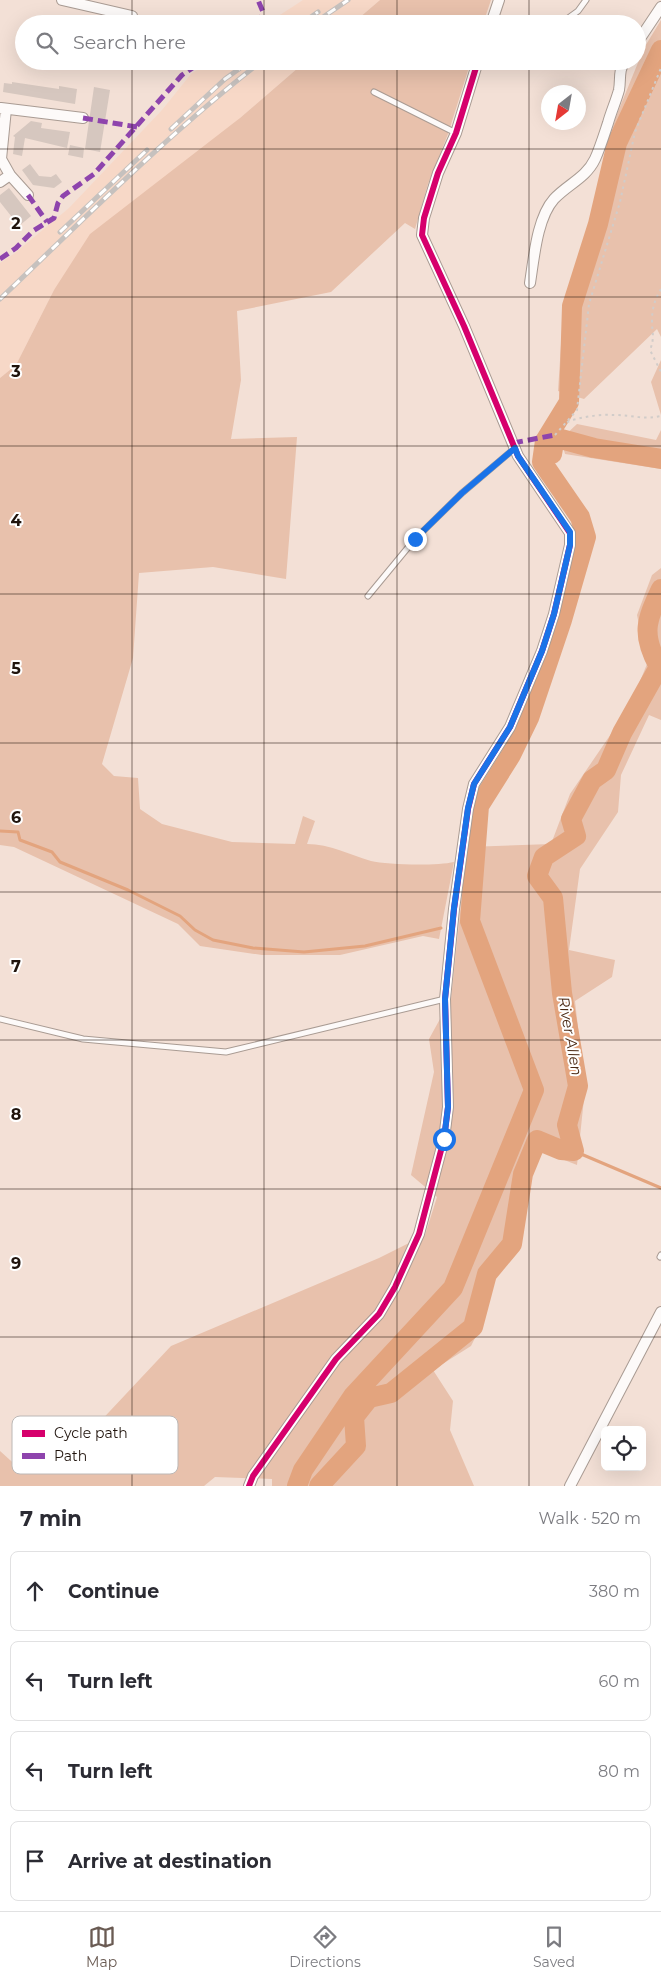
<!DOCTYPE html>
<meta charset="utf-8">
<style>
:root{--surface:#fff;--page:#f2f2f3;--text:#2b2b33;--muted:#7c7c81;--line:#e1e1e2;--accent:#6a5b53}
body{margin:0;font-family:Montserrat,sans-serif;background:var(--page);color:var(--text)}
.controls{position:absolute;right:15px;bottom:15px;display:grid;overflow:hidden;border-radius:8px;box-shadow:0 5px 20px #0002}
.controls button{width:45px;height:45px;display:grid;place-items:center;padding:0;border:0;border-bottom:1px solid var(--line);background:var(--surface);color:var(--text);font:25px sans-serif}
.compass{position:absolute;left:541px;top:85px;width:45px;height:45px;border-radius:50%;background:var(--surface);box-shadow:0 5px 20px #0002;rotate:211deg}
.stop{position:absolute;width:15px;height:15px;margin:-11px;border:4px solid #1a73e8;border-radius:50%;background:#fff}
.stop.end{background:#1a73e8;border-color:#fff;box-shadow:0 1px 5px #0008}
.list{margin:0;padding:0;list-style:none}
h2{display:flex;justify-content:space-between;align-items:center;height:65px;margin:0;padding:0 20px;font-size:21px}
h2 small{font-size:16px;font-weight:400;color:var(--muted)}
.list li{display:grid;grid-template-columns:32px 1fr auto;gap:15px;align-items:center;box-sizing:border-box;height:80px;margin:0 10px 10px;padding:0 10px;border:1px solid var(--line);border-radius:8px}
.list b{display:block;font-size:19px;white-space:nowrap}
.list em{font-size:16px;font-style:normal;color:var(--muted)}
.icon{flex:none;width:28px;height:28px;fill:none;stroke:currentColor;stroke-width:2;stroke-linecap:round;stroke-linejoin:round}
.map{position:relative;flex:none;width:661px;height:1486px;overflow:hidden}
.search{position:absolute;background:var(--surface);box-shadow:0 5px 20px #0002;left:15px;right:15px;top:15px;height:55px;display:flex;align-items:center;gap:12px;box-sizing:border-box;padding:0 18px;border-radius:28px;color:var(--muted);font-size:19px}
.sheet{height:425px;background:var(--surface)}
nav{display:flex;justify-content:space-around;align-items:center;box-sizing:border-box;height:70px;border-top:1px solid var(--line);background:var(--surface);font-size:14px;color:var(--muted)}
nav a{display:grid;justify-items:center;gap:2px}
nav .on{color:var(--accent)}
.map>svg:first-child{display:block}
.built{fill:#f7d8c7}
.green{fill:#e8c1ac}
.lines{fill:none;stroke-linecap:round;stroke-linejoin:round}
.stream{stroke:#e3a47e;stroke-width:3}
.river{stroke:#e3a47e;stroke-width:20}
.building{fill:#d6c7bf}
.service-casing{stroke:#a99b93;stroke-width:7}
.minor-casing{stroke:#a99b93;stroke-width:12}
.path{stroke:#d1ccc9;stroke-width:2;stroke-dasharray:2.5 4;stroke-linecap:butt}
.service{stroke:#fdfaf9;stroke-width:5}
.minor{stroke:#fdfaf9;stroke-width:10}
.rail-casing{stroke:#c6c1be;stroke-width:5}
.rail{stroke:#fff;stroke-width:3;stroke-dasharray:9;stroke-linecap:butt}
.quiet{stroke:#8e44ad;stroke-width:5;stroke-dasharray:10 5;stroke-linecap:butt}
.cycleway-casing{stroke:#fff;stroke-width:9}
.cycleway{stroke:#d6006c;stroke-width:6}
.route{stroke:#1a73e8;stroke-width:6}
.grid{fill:none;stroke:#20140d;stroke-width:1;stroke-opacity:0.55}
.labels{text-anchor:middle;stroke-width:4;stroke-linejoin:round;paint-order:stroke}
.water-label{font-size:15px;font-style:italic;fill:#4a2914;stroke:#fff}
.key{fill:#fff;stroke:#bcb8b6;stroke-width:1}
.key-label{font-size:14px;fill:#20140d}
.grid-label{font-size:16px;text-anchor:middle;font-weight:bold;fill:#20140d;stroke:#fff;stroke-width:4;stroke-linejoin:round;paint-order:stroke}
</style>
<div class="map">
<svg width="661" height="1486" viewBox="0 0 661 1486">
<rect width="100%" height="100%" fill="#f3e0d6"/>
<path class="built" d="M303,0H380L352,24H266Z
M210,61H306L240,118L54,290L16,365L0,378V263L15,253L69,208L162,110L191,74Z"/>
<path class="green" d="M380,0H491L483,24H352Z
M661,20V337L657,329L584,399L558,391L563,314L598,194L615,119L644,48Z
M306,61H471L448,134L428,184L415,229L405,223L331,292L237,311L241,380L231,439L297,437L286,579L213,567L139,573L133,658L102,764L114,776L138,778L140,809L162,824L232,842L295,844L303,816L315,821L307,844C330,844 350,855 371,861C387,865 437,866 454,862L439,939L423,936L340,955H262L200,946L178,924L14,847L0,845V378L16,365L54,290L90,234L240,118Z
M661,360V415L651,382Z
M577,424L656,440L661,430V469L565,454L561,439Z
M661,568V720L649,715L621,775L618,812L580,869L569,950L615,960L612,977L575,1001L585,1089L577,1165L529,1146L516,1248L482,1267L483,1322L471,1346L433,1370L453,1401L450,1430L474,1486H272V1479L215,1477L204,1486H0V1451L20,1469L64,1460L171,1346L379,1258L425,1235L437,1197L411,1175L434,1072L429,1039L451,999L467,847L551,844L570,794L630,706L647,664L637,615L652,575Z"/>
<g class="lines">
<path class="stream" d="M0,831L18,832L20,840L52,852L60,862L128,890L180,916L195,930L213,940L253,948L304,952L365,946L441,928
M462,923L470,921
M574,1151L661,1188"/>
<path class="river" d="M548,453L552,454L554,442L561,439L594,448L661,459
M297,1486L303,1470L353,1396L453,1288L534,1090L470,921L479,806L511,755L529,718L562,620L586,537L580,517L542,462L545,441L569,402L572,306L598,224L617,143L661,50
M319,1486L356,1446L354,1417L369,1398L391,1393L473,1327L487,1274L512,1244L523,1174L537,1140L561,1150L574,1151L567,1125L578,1086L562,993L553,898L537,876L544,857L576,836L571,819L592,780L606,770L622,733L659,667C641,634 646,621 661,589"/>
</g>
<path class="building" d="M12,82L59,89V86L77,89L75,104L3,92L4,83L12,84Z
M94,87L110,90L100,152L85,149Z
M31,121L42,123L41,128L70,132L67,148L25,138L22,156L13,154L15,137L13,136Z
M70,145L84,148L83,158L68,155Z
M30,164L39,176L51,177L56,174L62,182L54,188L33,185L22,170Z
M9,188L31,216L19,226L0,202V195Z"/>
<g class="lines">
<g class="service-casing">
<path id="service" d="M560,24L578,11L586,0
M374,92L456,133
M368,596L415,539L462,493L515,448
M0,1019L83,1039L226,1052L445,999
M660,1257L661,1255"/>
</g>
<g class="minor-casing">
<path id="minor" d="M62,0L132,16
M491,24L499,0
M637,43L661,7
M1,108L83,118
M6,109L1,159L10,175L28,195
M0,182L10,175
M530,283C534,258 537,218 554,199C568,184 586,178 595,159C600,148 604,135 608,123C611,112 616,101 619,90C621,79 618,71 625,61
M249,1486L253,1476L336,1359L379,1314L395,1287L419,1234L444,1139L448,1107L445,999L454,909L468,809L474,784L510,727L542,651L554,614L570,545V533L518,456L464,326L422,235L424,218L438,173L456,133L478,61
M570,1486L661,1312"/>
</g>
<path class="path" d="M661,289C655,299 652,308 652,321C652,333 655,337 650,350L661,372
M567,422C581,417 599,414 614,415C631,415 644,420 661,416
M555,435L577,410L589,304L620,202L635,132L661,68"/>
<use href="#service" class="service"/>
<use href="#minor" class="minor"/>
<g class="rail-casing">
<path id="rail" d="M301,24L318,12
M313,24L348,0
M171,129L225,79L250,61
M60,232L147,150
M0,299C85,218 169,133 262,61"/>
</g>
<use href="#rail" class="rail"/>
<path class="quiet" d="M257,24L260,21L263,12L258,0
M83,118L137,127
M28,195L47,222
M0,259L16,248L33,231L54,218L58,203L63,196L94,174L182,75L203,61
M513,443L555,435"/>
<g class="cycleway-casing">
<path id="cycleway" d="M249,1486L253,1476L336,1359L379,1314L395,1287L419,1234L444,1139L448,1107L445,999L454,909L468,809L474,784L510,727L542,651L554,614L570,545V533L518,456L464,326L422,235L424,218L438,173L456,133L478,61"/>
</g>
<use href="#cycleway" class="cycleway"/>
</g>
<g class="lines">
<path class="route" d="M415,539L462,493L515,448L518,456L570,532V545L554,614L542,651L510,727L474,784L468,808L454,908L445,999L448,1107L444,1139"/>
</g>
<path class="grid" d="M132,0V24M264,0V24M397,0V24M529,0V24M132,61V1486M264,61V1486M397,61V1486M529,61V1486M0,149H661M0,297H661M0,446H661M0,594H661M0,743H661M0,892H661M0,1040H661M0,1189H661M0,1337H661"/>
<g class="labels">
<g class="water-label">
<text transform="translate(570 1036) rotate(80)" y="5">River Allen</text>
</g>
</g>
<rect x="12" y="1416" width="166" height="58" rx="8" class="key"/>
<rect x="22" y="1430" width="23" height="7" fill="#d6006c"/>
<rect x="22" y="1453" width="23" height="6" fill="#8e44ad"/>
<g class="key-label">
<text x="54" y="1438">Cycle path</text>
<text x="54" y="1461">Path</text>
</g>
<g class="grid-label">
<text x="16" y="229">2</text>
<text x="16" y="377">3</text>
<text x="16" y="526">4</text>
<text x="16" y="674">5</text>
<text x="16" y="823">6</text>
<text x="16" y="972">7</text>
<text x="16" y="1120">8</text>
<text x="16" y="1269">9</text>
</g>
</svg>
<div class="controls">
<button><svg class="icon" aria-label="locate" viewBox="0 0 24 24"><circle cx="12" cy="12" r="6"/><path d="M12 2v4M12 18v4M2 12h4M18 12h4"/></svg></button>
</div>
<svg class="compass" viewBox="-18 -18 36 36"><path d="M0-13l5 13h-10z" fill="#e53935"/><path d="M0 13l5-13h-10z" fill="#7c7c81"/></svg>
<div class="stop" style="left:444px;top:1139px"></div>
<div class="stop end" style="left:415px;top:539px"></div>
<div class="search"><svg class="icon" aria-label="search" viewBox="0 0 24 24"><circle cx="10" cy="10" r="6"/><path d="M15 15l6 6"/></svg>Search here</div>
</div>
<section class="sheet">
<h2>7 min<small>Walk · 520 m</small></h2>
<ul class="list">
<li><svg class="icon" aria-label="ahead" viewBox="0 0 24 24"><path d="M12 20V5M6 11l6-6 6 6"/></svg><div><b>Continue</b></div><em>380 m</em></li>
<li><svg class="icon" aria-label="left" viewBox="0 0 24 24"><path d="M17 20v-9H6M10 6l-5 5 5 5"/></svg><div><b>Turn left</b></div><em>60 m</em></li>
<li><svg class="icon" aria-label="left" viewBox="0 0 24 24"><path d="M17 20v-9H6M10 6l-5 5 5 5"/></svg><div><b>Turn left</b></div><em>80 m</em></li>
<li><svg class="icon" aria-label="arrive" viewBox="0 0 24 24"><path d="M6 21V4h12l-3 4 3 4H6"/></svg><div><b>Arrive at destination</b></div></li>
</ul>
</section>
<nav>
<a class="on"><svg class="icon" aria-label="map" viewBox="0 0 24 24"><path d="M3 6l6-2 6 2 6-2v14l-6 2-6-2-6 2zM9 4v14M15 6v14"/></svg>Map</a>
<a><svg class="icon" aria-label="directions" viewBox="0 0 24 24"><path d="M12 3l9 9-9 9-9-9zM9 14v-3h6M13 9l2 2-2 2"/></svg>Directions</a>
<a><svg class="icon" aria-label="saved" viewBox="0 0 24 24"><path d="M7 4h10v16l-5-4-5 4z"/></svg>Saved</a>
</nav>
